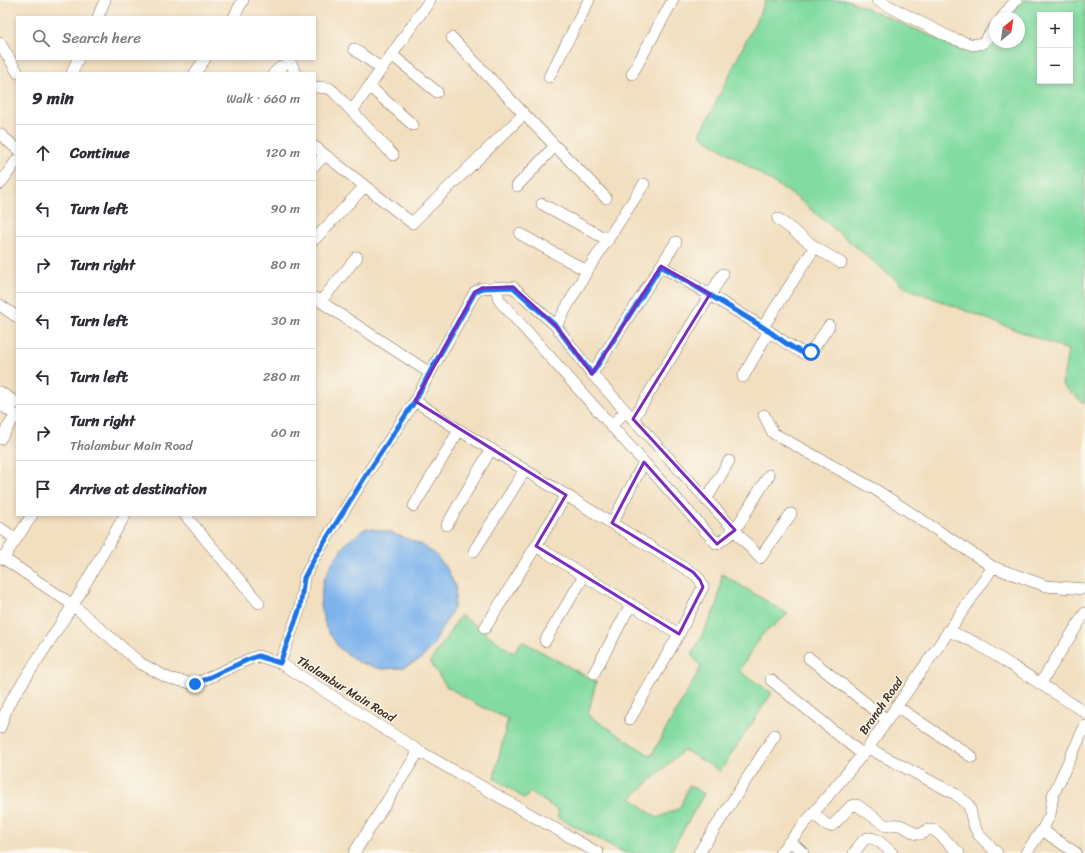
<!DOCTYPE html>
<meta charset="utf-8">
<style>
:root{--surface:#fff;--page:#f7f7f7;--text:#2b2b33;--muted:#7c7c81;--line:#e1e1e2}
body{margin:0;font-family:Sriracha,sans-serif;background:var(--page);color:var(--text)}
.controls{position:absolute;right:12px;top:12px;display:grid;overflow:hidden;border-radius:0px;box-shadow:0 2px 6px #0003}
.controls button{width:36px;height:36px;display:grid;place-items:center;padding:0;border:0;border-bottom:1px solid var(--line);background:var(--surface);color:var(--text);font:20px sans-serif}
.compass{position:absolute;left:989px;top:12px;width:36px;height:36px;border-radius:50%;background:var(--surface);box-shadow:0 2px 6px #0003;rotate:29deg}
.stop{position:absolute;width:12px;height:12px;margin:-9px;border:3px solid #1a73e8;border-radius:50%;background:#fff}
.stop.end{background:#1a73e8;border-color:#fff;box-shadow:0 1px 4px #0008}
.list{margin:0;padding:0;list-style:none}
h2{display:flex;justify-content:space-between;align-items:center;height:52px;margin:0;padding:0 16px;font-size:17px}
h2 small{font-size:13px;font-weight:400;color:var(--muted)}
.list li{display:grid;grid-template-columns:26px 1fr auto;gap:12px;align-items:center;box-sizing:border-box;height:56px;padding:0 16px;border-top:1px solid var(--line)}
.list b{display:block;font-size:15px;white-space:nowrap}
.list p{margin:0;font-size:13px;white-space:nowrap;color:var(--muted)}
.list em{font-size:13px;font-style:normal;color:var(--muted)}
.icon{flex:none;width:22px;height:22px;fill:none;stroke:currentColor;stroke-width:2;stroke-linecap:round;stroke-linejoin:round}
.map{position:relative;flex:none;width:1085px;height:853px;overflow:hidden}
.search{position:absolute;background:var(--surface);box-shadow:0 2px 6px #0003;left:16px;top:16px;width:300px;height:44px;display:flex;align-items:center;gap:10px;box-sizing:border-box;padding:0 14px;border-radius:0px;color:var(--muted);font-size:15px}
.panel{position:absolute;background:var(--surface);box-shadow:0 2px 6px #0003;left:16px;top:72px;width:300px;height:444px;border-radius:0px}
.map>svg:first-child{display:block}
.green{fill:#82dba1;stroke:#5e8260;fill-rule:evenodd}
.water{fill:#7eb4ed;stroke:#5c6f86}
.lines{fill:none;stroke-linecap:round;stroke-linejoin:round}
.minor-casing{stroke:#7b6957;stroke-width:12}
.minor{stroke:#fff;stroke-width:11}
.route{stroke:#1a73e8;stroke-width:5}
.marked{fill:none;stroke:#7b2cbf;stroke-width:3;stroke-linejoin:round}
.labels{text-anchor:middle;stroke-width:3;stroke-linejoin:round;paint-order:stroke}
.street-label{font-size:12px;fill:#3b2a1e;stroke:#fbf7ec}
</style>
<div class="map">
<svg width="1085" height="853" viewBox="0 0 1085 853">
<rect width="100%" height="100%" fill="#fbf7ec"/>
<filter id="ink" filterUnits="userSpaceOnUse"><feTurbulence type="fractalNoise" baseFrequency=".025" numOctaves="2"/><feDisplacementMap in="SourceGraphic" scale="8" xChannelSelector="R" yChannelSelector="G"/><feConvolveMatrix kernelMatrix="1 2 1 2 8 2 1 2 1" color-interpolation-filters="sRGB"/></filter>
<filter id="wash" filterUnits="userSpaceOnUse"><feTurbulence type="fractalNoise" baseFrequency=".012" numOctaves="4" result="noise"/><feDisplacementMap in="SourceGraphic" scale="16" xChannelSelector="R" yChannelSelector="G"/><feGaussianBlur stdDeviation="0.9" result="paint"/><feColorMatrix in="noise" values="0 0 0 0 0 0 0 0 0 0 0 0 0 0 0 0 0 1.4 0 .05"/><feComposite in="paint" operator="in"/></filter>
<g filter="url(#wash)">
<rect width="100%" height="100%" fill="#f2dfc0"/>
<path class="green" d="M766,0H848L974,55L995,32V42H1019V18H1007L1023,0H1085V404L1062,385L1068,350L904,287L796,197L700,135ZM1040,15H1070V81H1040Z
M722,574L788,614L762,635L739,671L772,693L720,771L684,750L631,798L657,818L680,808L689,785L704,794L670,853H625L557,817L559,811L530,792L525,799L494,778L508,719L476,704L446,686L430,662L461,615L513,653L522,641L596,682L588,715L651,756L701,667L692,655L717,605Z"/>
<path class="water" d="M366,528L389,532L416,542L434,553L447,569L456,588L454,608L443,626L434,644L421,659L402,668L381,669L358,662L339,648L326,628L320,605L323,582L333,561L347,542Z"/>
</g>
<g filter="url(#ink)">
<g class="lines">
<g class="minor-casing">
<path id="minor" d="M877,0L951,38L973,45L983,43L995,27
M98,17L105,0
M234,17L243,0
M1002,18L1016,0
M452,38L524,114L606,198
M0,43L18,73
M354,49L382,69
M392,55L437,92
M287,59L292,65L295,73
M72,73L78,59
M195,73L205,59
M274,73L281,67
M632,74L673,0
M549,77L589,0
M315,87L329,88L334,92L393,155
M370,87L413,125
M352,111L430,0
M0,134L17,149
M315,147L412,223L524,114
M315,165L325,155
M0,184L17,160
M517,186L555,146
M542,204L608,240
M778,219L815,247L841,263
M520,234L587,271
M315,239L365,186
M661,266C695,286 728,306 761,326C776,335 790,348 806,354L811,352L829,326
M496,287L499,300L717,544L735,530L769,475
M315,298L430,373
M321,301L357,257
M0,305L17,317
M556,326L587,271L644,184
M763,327L815,247
M592,374L676,242
M743,377L769,331
M0,392L17,403
M415,401L430,373L475,292L482,288L513,287L556,326L592,374L760,558L791,514
M0,404L17,416
M764,415L773,433L876,490L993,567L1046,586L1085,589
M633,419L723,274
M611,426L626,411
M0,439L16,415
M706,500L729,461
M414,506L459,430
M185,515L259,603
M612,523L644,462
M447,525L491,449
M0,528L16,539
M474,551L525,470
M0,556L73,605L140,663L168,678L195,684L247,660L258,656L280,663L419,751L598,853
M3,559L32,515
M485,628L536,546
M948,631L961,636L976,643L1085,712
M545,641L584,576
M809,658L887,720
M280,663L300,608L304,578L315,557L365,477L415,401L459,430L525,470L696,575L700,580L703,587L679,634L536,546L566,495
M594,673L631,604
M771,680L862,754
M1040,684L1085,613
M896,706L972,757
M630,719L679,634
M0,728L8,705L73,605L125,515
M868,748L955,794L967,803L970,809L973,823L978,834L997,853
M813,813L827,825L831,826L835,823L851,806L857,805L886,826C890,825 894,824 899,825C910,827 916,841 927,830H933L937,832L959,853
M1042,830L1076,853
M790,841L803,853
M354,853L419,751
M699,853L775,735
M780,853L868,748L993,567
M854,853C857,849 861,843 864,840C873,832 886,848 892,853
M1026,853L1042,830L1050,815L1053,795L1085,726"/>
</g>
<use href="#minor" class="minor"/>
</g>
</g>
<g class="lines" filter="url(#ink)">
<path class="route" d="M195,684L247,660L258,656L280,663L300,608L304,578L315,557L365,477L415,401L430,372L475,292L482,288L513,287L556,326L592,374L661,266C695,286 728,306 761,326C776,335 789,348 806,354L811,352"/>
</g>
<path class="marked" d="M661,266L710,294L633,419L735,530L717,544L644,462L612,523L693,572L700,580L703,587L679,634L536,546L566,495L415,401L475,292L482,288L513,287L556,326L592,374Z"/>
<g class="labels">
<g class="street-label">
<text transform="translate(346 689) rotate(32)" y="4">Thalambur Main Road</text>
<text transform="translate(881 706) rotate(-55)" y="4">Branch Road</text>
</g>
</g>
</svg>
<div class="controls">
<button>+</button>
<button>−</button>
</div>
<svg class="compass" viewBox="-18 -18 36 36"><path d="M0-13l5 13h-10z" fill="#e53935"/><path d="M0 13l5-13h-10z" fill="#7c7c81"/></svg>
<div class="stop" style="left:811px;top:352px"></div>
<div class="stop end" style="left:195px;top:684px"></div>
<div class="search"><svg class="icon" aria-label="search" viewBox="0 0 24 24"><circle cx="10" cy="10" r="6"/><path d="M15 15l6 6"/></svg>Search here</div>
<section class="panel">
<h2>9 min<small>Walk · 660 m</small></h2>
<ul class="list">
<li><svg class="icon" aria-label="ahead" viewBox="0 0 24 24"><path d="M12 20V5M6 11l6-6 6 6"/></svg><div><b>Continue</b></div><em>120 m</em></li>
<li><svg class="icon" aria-label="left" viewBox="0 0 24 24"><path d="M17 20v-9H6M10 6l-5 5 5 5"/></svg><div><b>Turn left</b></div><em>90 m</em></li>
<li><svg class="icon" aria-label="right" viewBox="0 0 24 24"><path d="M7 20v-9h11M14 6l5 5-5 5"/></svg><div><b>Turn right</b></div><em>80 m</em></li>
<li><svg class="icon" aria-label="left" viewBox="0 0 24 24"><path d="M17 20v-9H6M10 6l-5 5 5 5"/></svg><div><b>Turn left</b></div><em>30 m</em></li>
<li><svg class="icon" aria-label="left" viewBox="0 0 24 24"><path d="M17 20v-9H6M10 6l-5 5 5 5"/></svg><div><b>Turn left</b></div><em>280 m</em></li>
<li><svg class="icon" aria-label="right" viewBox="0 0 24 24"><path d="M7 20v-9h11M14 6l5 5-5 5"/></svg><div><b>Turn right</b><p>Thalambur Main Road</p></div><em>60 m</em></li>
<li><svg class="icon" aria-label="arrive" viewBox="0 0 24 24"><path d="M6 21V4h12l-3 4 3 4H6"/></svg><div><b>Arrive at destination</b></div></li>
</ul>
</section>
</div>
